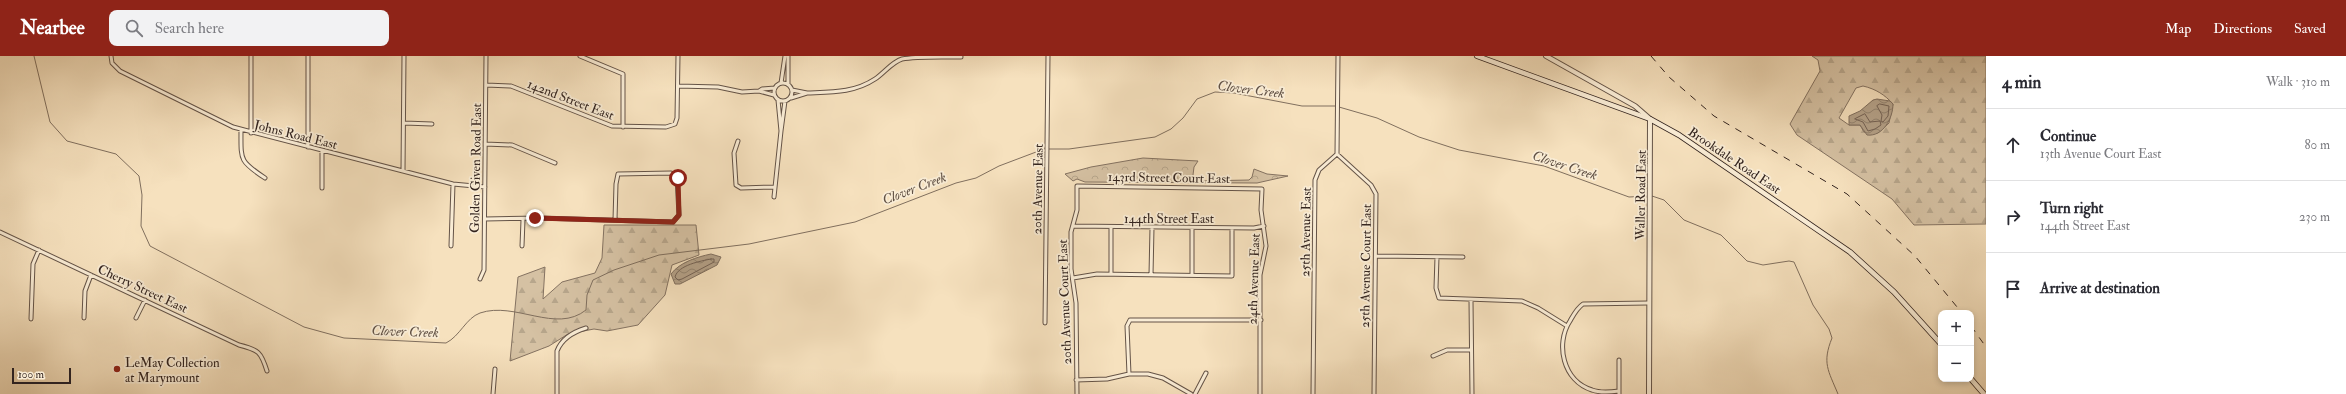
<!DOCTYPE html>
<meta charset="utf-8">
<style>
:root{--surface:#fff;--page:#f2f2f3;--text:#2b2b33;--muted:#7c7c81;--line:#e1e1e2;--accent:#8f2418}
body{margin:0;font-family:"IM FELL Double Pica",serif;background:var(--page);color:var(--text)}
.controls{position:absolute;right:12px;bottom:12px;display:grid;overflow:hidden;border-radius:8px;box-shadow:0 2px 6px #0003}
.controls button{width:36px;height:36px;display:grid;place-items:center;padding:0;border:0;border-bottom:1px solid var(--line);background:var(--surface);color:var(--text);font:20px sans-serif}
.scale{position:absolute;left:12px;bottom:10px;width:59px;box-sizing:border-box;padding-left:4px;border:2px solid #33241f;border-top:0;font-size:11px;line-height:14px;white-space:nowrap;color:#33241f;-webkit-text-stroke:3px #f9ecd5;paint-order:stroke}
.stop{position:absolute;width:12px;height:12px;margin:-9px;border:3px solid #8f2418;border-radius:50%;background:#fff}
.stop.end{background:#8f2418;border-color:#fff;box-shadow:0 1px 4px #0008}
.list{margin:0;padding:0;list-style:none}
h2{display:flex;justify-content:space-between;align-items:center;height:52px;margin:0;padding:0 16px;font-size:17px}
h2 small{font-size:13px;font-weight:400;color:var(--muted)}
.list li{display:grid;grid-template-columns:26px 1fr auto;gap:12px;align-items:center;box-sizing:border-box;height:72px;padding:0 16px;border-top:1px solid var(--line)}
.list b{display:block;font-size:15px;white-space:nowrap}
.list p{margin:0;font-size:13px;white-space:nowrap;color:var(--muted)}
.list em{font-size:13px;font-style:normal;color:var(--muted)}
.icon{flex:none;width:22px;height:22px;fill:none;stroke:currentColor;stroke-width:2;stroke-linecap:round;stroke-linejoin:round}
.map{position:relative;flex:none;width:1986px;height:338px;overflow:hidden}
header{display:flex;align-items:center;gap:24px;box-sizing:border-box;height:56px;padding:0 20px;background:var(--accent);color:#fff}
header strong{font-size:19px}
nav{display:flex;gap:22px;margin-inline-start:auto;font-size:14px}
.search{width:280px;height:36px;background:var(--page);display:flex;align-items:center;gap:10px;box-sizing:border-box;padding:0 14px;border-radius:8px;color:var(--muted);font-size:15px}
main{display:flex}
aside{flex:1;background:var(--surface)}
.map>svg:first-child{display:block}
.forest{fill:url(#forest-firs);stroke:#847261;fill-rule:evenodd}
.park{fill:url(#park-crowns);stroke:#847261}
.water{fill:url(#water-waves);stroke:#806f5e}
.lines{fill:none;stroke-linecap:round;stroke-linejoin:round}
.shore{stroke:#746254;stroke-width:1}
.stream{stroke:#806f5e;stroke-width:1}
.minor-casing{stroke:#645347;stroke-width:5}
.tertiary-casing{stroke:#645347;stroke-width:6}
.secondary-casing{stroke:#33241f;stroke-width:6}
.minor{stroke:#f9ecd5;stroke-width:3}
.tertiary{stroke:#f9ecd5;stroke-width:4}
.secondary{stroke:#f9ecd5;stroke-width:4.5}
.rail{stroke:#33241f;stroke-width:1;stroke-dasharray:7 7;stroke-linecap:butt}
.route{stroke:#8f2418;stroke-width:5}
.poi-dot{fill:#8f2418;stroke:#f9ecd5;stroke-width:1.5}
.labels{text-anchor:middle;stroke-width:3.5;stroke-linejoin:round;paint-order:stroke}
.street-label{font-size:13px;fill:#33241f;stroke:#f9ecd5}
.poi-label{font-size:13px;fill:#33241f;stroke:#f9ecd5;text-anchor:start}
.water-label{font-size:14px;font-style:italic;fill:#605044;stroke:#f9ecd5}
</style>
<header>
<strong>Nearbee</strong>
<div class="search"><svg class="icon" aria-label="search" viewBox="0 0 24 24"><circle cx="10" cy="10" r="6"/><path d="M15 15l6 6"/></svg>Search here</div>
<nav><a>Map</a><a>Directions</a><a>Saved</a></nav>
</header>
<main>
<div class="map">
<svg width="1986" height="338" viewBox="0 0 1986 338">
<defs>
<pattern id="forest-firs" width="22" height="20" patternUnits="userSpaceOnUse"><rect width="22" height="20" fill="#d5c1a3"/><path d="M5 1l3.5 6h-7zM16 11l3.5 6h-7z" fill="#b7a68c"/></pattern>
<pattern id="park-crowns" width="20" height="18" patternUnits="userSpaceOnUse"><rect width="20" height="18" fill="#d5c1a3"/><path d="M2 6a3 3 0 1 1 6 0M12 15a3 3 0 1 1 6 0" fill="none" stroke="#b7a68c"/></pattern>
<pattern id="water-waves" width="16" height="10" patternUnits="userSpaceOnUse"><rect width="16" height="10" fill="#b4a188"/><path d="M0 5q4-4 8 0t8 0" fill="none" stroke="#93836f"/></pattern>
</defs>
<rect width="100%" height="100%" fill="#f6e1be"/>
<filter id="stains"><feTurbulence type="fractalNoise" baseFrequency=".005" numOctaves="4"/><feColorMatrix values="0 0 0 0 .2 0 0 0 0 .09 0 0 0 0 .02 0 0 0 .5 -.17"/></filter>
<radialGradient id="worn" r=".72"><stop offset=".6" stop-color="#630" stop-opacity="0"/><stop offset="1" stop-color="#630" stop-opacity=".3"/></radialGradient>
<path class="forest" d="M1812,0H1986V168L1914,169L1892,143L1797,79L1790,68L1820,15L1818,4ZM1863,30C1876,33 1885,39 1893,48L1889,67L1878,77L1864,76L1860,69H1849L1839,62L1856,32Z
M604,169H696L699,199L672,209L665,239L638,269L607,275L594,273L568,278L549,290L510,305L518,221L545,211L543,243L562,226L595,217L602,202Z"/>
<path class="park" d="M1143,102L1198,105L1194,111L1193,119L1199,125L1249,124L1252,121L1254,113L1267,118L1288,120L1257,127L1085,126L1077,123L1073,125L1065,118L1091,111Z"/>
<path class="water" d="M1877,43L1890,45L1893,48C1893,62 1883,81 1867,79L1860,69H1849V60L1860,55L1873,44Z
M711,198L721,201L717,209L680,228H675L671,218C680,206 697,201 711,198Z"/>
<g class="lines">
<path class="shore" d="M1880,48L1889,50L1888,60L1883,66L1881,65L1882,59L1877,50Z
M1865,58L1870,66L1880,65L1881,69L1875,73L1868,75L1863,66L1855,63Z
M711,203H714V206L682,223L678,224L675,221C678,209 701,205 711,203Z"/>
<path class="stream" d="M34,0L50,66L67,85L116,98L139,120L142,139L141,170L150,190L304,271L344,282L446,287C460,280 466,262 480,257C515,245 556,278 586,254L587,239L593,224L614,214L659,199L749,188L855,166L956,127L976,122L999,110L1044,93H1069L1155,81L1171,73L1183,62L1197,43L1215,36L1234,37L1302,50H1336
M1339,51L1377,62L1419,81L1459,94L1544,110L1629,141L1649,140
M1652,140L1664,144L1684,164L1721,179L1747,205L1763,209L1789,205L1794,206L1813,249L1829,273L1832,282C1822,307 1828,314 1838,338"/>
<g class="minor-casing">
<path id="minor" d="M111,0L112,7L120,15L233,71L453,128L485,131
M580,0L623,18V71
M774 36a9 9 0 1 1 18 0a9 9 0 1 1-18 0Z
M781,27L785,0
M788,28V0
M486,29L511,30L612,70L666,71L675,68L677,62L678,0
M678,30L718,31L742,36L759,35
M807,37C831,36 854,37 875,23C884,17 892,6 902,3C917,0 944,1 961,1
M774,39L759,35L762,33L775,32
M791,42L807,37L792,34
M778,44L781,75L785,45
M404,67L432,68
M241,74C241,104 239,105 265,122
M251,77V0
M738,85L734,97L736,129L741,132L774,131
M485,88L512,89L555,107
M308,91V0
M1337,98L1371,129L1376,138L1374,338
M1337,98L1338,0
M403,115L404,0
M322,132V95
M774,141L781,75
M485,163L540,162L673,166L679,159L677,120L671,117L618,118L616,128L615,164
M1073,170L1254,172L1264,170
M1192,172V219
M0,176L239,289C259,294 261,296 267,315
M451,190L453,128
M522,190L523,164
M1376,200L1463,201
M1437,201L1436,232L1439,242L1522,245L1538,252L1567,270
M1111,218V171
M1151,219L1152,172
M1073,222L1097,218L1232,220V172
M480,223L484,214L486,0
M1471,244L1472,338
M84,262L85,235L91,219
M136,262L145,244
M31,263L33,208L39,194
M1045,267L1048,0
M1433,300L1447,294H1471
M1619,304V338
M1129,318L1127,270L1130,264H1261
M1076,324L1107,323L1129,318H1148L1163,322L1191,338
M1619,335C1611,336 1600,337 1592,334C1563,325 1555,288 1570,265C1574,258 1577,252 1583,248L1648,247
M493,338L495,313
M557,338V295C562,282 573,276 586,272
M1077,338L1076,247L1071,213V176L1077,154V130L1262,133L1261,154L1266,190L1260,219V338
M1195,338L1206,317
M1313,338L1315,124L1319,114L1337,98"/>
</g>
<g class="tertiary-casing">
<path id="tertiary" d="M1546,0L1635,50L1650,63L1649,338"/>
</g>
<g class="secondary-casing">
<path id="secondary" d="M1477,0L1650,63L1679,79L1850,196L1894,236L1941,288
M1971,323L1984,338"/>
</g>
<use href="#minor" class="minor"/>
<use href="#tertiary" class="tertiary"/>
<use href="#secondary" class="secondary"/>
<path class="rail" d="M1651,0L1669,21L1714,60L1847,138L1915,200L1962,257
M1971,270L1986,291"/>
</g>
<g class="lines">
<path class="route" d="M535,162L673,166L679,159L678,122"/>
</g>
<circle class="poi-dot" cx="117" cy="313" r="4"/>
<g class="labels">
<g class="street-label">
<text transform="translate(571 43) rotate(21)" y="5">142nd Street East</text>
<text transform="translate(296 78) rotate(14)" y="5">Johns Road East</text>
<text transform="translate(1735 104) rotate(34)" y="5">Brookdale Road East</text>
<text transform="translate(475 112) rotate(-89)" y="5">Golden Given Road East</text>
<text transform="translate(1169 121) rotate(1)" y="5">143rd Street Court East</text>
<text transform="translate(1037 133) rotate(-89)" y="5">20th Avenue East</text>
<text transform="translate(1640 139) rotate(-89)" y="5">Waller Road East</text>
<text x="1169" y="167">144th Street East</text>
<text transform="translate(1305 176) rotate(-89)" y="5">25th Avenue East</text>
<text transform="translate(1365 210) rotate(-89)" y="5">25th Avenue Court East</text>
<text transform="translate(1253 223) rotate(-88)" y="5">24th Avenue East</text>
<text transform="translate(143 232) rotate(25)" y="5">Cherry Street East</text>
<text transform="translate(1064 246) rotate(-92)" y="5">20th Avenue Court East</text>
</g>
<g class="poi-label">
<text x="125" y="311">LeMay Collection<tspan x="125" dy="15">at Marymount</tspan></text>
</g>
<g class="water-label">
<text transform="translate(1251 33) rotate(7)" y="5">Clover Creek</text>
<text transform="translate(1565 109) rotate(18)" y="5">Clover Creek</text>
<text transform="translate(914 132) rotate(-21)" y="5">Clover Creek</text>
<text transform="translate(405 275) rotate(2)" y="5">Clover Creek</text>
</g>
</g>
<rect width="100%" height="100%" filter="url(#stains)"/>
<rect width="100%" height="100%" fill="url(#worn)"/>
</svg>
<div class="controls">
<button>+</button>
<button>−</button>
</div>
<div class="scale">100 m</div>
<div class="stop" style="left:678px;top:122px"></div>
<div class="stop end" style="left:535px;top:162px"></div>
</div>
<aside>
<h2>4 min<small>Walk · 310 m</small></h2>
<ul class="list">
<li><svg class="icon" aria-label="ahead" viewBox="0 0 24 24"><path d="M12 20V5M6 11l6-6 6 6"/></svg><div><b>Continue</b><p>13th Avenue Court East</p></div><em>80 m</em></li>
<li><svg class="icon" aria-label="right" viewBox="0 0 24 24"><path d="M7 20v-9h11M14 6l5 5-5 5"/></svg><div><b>Turn right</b><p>144th Street East</p></div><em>230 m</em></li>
<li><svg class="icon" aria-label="arrive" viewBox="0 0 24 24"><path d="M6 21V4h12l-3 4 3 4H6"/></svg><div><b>Arrive at destination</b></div></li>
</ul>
</aside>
</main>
